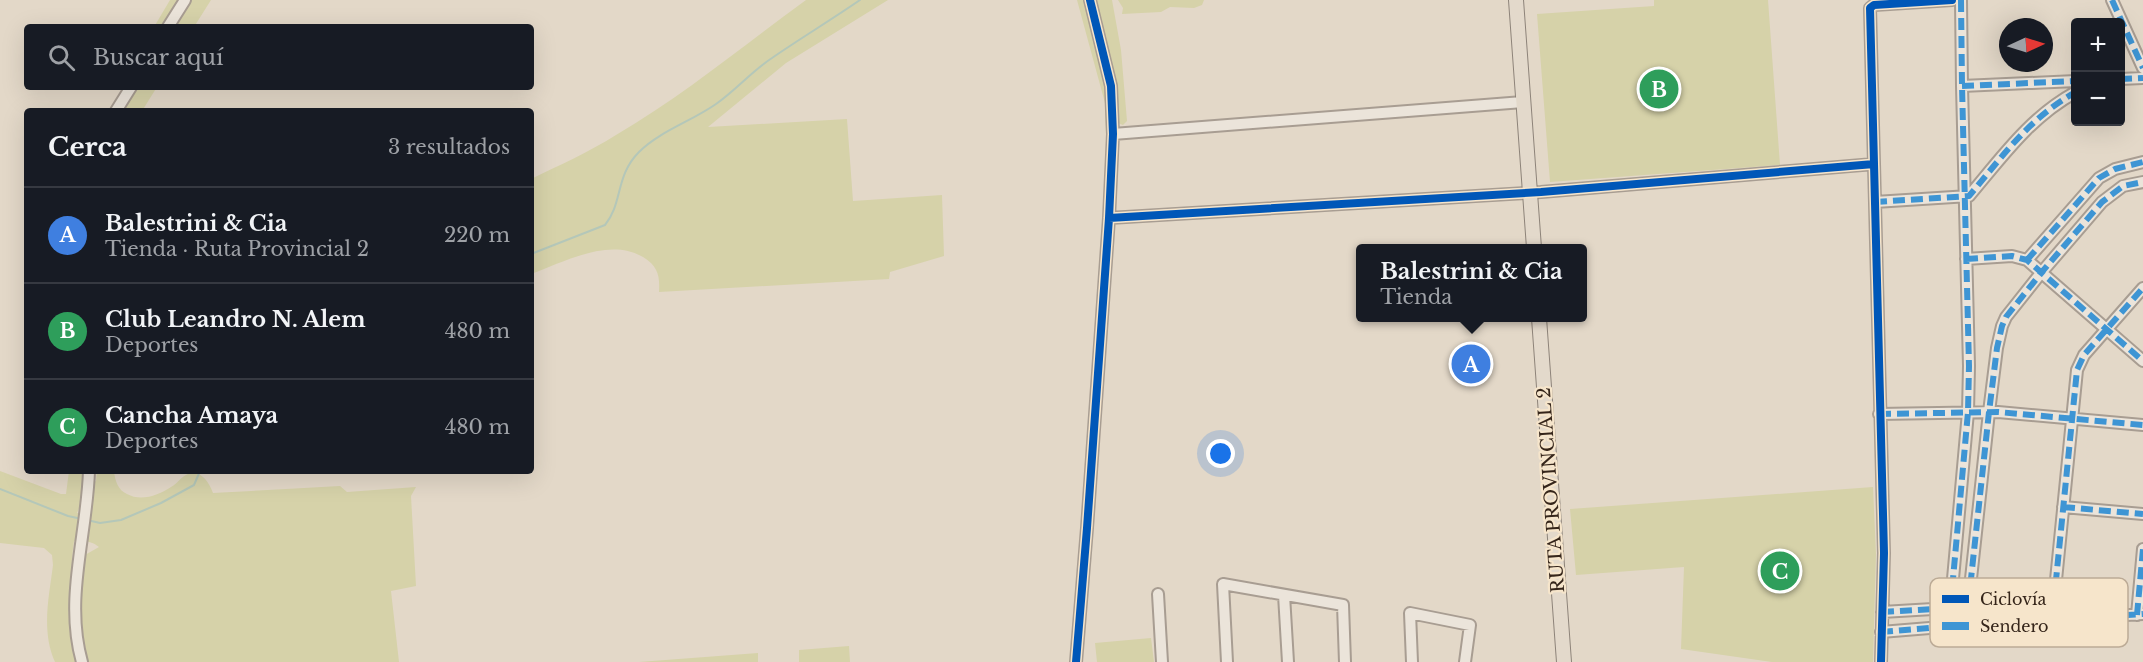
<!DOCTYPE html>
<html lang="es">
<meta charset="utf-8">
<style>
:root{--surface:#171b24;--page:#242831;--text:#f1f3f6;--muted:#9ea1a6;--line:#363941;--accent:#726457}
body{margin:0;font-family:"Libre Baskerville",serif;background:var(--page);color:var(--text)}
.controls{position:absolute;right:18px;top:18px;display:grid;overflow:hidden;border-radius:6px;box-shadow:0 6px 24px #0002}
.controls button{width:54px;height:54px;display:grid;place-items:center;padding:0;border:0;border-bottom:2px solid var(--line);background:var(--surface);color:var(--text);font:30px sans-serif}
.compass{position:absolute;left:1999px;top:18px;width:54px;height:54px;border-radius:50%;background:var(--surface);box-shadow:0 6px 24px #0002;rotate:86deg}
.you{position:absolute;left:1221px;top:454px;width:21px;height:21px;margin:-15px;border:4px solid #fff;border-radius:50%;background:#1a73e8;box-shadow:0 0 0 9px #1a73e833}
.badge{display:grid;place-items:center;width:39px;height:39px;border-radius:50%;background:var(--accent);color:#fff;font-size:20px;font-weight:700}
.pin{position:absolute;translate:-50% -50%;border:3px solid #fff;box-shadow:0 2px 6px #0006}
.popup{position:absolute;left:1356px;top:244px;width:231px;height:78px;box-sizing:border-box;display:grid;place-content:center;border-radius:6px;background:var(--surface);filter:drop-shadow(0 2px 4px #0005);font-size:20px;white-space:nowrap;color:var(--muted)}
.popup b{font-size:22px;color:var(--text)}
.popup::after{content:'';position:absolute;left:50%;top:100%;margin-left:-12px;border:12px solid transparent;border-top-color:var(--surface)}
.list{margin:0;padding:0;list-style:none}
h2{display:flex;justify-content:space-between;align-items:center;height:78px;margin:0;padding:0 24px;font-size:26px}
h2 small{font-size:20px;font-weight:400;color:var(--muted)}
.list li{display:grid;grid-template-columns:39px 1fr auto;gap:18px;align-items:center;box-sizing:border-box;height:96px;padding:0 24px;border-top:2px solid var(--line)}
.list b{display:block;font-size:22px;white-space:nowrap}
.list p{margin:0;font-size:20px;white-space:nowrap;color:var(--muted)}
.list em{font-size:20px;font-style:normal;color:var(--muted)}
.icon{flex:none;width:33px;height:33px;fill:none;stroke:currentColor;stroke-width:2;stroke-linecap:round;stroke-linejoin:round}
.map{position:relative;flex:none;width:2143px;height:662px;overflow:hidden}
.search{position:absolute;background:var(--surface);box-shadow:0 6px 24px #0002;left:24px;top:24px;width:510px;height:66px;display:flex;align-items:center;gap:15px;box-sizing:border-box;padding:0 21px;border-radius:6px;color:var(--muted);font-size:22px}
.panel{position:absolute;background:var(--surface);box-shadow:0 6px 24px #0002;left:24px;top:108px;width:510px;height:366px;border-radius:6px}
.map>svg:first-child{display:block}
.green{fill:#d6d2a9}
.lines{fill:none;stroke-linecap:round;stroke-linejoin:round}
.stream{stroke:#b4c7b9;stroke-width:2}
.minor-casing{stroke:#a89d92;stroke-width:14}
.major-casing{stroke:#8d8379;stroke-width:16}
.minor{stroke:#ebe4da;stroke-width:10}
.major{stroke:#e3d9cb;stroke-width:14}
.quiet{stroke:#3e95d4;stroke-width:6;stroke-dasharray:12 6;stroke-linecap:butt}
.cycleway-casing{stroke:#f6e5cb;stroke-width:11}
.cycleway{stroke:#0057b8;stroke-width:8}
.labels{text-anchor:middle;stroke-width:4.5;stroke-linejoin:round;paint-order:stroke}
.street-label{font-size:18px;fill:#35251a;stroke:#f6e5cb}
.key{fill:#f6e5cb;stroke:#bcab96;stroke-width:1.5}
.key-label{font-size:16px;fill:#35251a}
</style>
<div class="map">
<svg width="2143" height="662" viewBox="0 0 2143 662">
<rect width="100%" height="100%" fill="#e3d8c8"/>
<path class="green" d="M170,0H181L164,27H154Z
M189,0H211L194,27H172Z
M806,0H888L786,63L708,127L847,119L853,201L942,195L944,256L890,272L889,279L659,292C660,276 658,266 643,257C609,237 564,262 531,274V179C560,165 589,152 616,135C683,96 743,46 806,0Z
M1077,0H1087L1107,78L1111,135H1106L1105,103Z
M1094,0H1112L1121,50L1127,121L1123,125L1118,123Z
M1118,0H1204L1202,5L1194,8L1170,7L1161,12L1122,14L1123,8Z
M1654,0H1768L1780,165L1550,182L1537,14L1654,6Z
M135,87H157L142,111H121Z
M0,471L61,494H66L69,471H85L83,500L77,513L92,514L94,482L96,481L97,471H114C115,481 118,490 127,494C141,502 159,495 171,487C177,484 180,478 186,475C200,468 209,482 213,493L340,486L347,492L416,487L411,496L416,586L391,591L399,662H87C76,627 81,592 85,555L99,547C92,541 83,540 74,541C68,581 74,621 77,662H55C41,631 49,597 53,565L52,555L44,548L0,543Z
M1873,487L1876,554L1873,662H1772L1681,649L1684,567L1576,575L1570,509Z
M1151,638L1154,662H1097L1095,643Z
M849,646L850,662H799V650Z
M758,653V662H639Z"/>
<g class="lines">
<path class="stream" d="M531,254L605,225C623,203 615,176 639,152C660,131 692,121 716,104C736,90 752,71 772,58C801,38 831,20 860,0
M0,489L68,516L82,519
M87,520L100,523L121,520L161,503L194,485L200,471"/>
<g class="minor-casing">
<path id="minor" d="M2112,0L2143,68
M168,27L185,0
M2120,79L2143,78
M1962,86L2076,81
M116,111L131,87
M1113,134L1523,102
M1875,202L1969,196C2002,157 2030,117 2076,92
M1109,218L1541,192L1874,164
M1966,259L2012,256L2027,260L2143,361
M2027,260L2099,178L2115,169L2143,162
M1879,414L1998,412L2143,425
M2063,507L2143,514
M1158,594L1162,662
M1284,595L1288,662
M1946,604L1952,590L1968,412L1969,366L1962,86L1961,0
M1882,612L1933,609L1946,604L1966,625L2143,614
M2137,615L2143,549
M2052,620L2077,370L2084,355L2143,288
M1881,632L1966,625L1989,412L1997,348L2002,326L2006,317L2041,273L2102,202L2123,186L2143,182
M82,662C64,599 87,535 89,471
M1076,662L1087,528L1109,218L1113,134L1111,86L1090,0
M1227,662L1223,584L1343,605L1345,662
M1412,662L1410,613L1470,625L1465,662
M1881,662L1884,553L1870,8L1874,5L1952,0"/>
</g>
<g class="major-casing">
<path id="major" d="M1516,0L1534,248
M1539,318L1564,662"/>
</g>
<use href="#minor" class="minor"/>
<use href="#major" class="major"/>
<path class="quiet" d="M2112,0L2143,68
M2120,79L2143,78
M1962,86L2076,81
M1875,202L1969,196C2002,157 2030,117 2076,92
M1966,259L2012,256L2027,260L2143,361
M2027,260L2099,178L2115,169L2143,162
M1879,414L1998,412L2143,425
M2063,507L2143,514
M1946,604L1952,590L1968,412L1969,366L1962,86L1961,0
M1882,612L1933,609L1946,604L1966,625L2143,614
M2137,615L2143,549
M2052,620L2077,370L2084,355L2143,288
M1881,632L1966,625L1989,412L1997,348L2002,326L2006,317L2041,273L2102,202L2123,186L2143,182"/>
<g class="cycleway-casing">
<path id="cycleway" d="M1109,218L1541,192L1874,164
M1076,662L1087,528L1109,218L1113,134L1111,86L1090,0
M1881,662L1884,553L1870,8L1874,5L1952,0"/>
</g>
<use href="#cycleway" class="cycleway"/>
</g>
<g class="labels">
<g class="street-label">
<text transform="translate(1551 490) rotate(-94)" y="6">RUTA PROVINCIAL 2</text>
</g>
</g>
<rect x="1930" y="578" width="198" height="69" rx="9" class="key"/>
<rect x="1942" y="595" width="27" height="8" fill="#0057b8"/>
<rect x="1942" y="622" width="27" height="8" fill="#3e95d4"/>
<g class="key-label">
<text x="1980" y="605">Ciclovía</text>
<text x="1980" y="632">Sendero</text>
</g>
</svg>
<div class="controls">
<button>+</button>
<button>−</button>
</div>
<svg class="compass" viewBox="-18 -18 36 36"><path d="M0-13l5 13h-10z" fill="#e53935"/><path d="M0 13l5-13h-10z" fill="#9ea1a6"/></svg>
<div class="you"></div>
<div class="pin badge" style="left:1471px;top:364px;background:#3f7fe0">A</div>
<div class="popup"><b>Balestrini &amp; Cia</b>Tienda</div>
<div class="pin badge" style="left:1659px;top:89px;background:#2e9e5b">B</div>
<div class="pin badge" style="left:1780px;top:571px;background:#2e9e5b">C</div>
<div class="search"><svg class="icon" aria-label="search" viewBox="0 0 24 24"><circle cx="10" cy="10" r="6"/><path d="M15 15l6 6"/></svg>Buscar aquí</div>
<section class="panel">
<h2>Cerca<small>3 resultados</small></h2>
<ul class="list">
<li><span class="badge" style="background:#3f7fe0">A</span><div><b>Balestrini &amp; Cia</b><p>Tienda · Ruta Provincial 2</p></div><em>220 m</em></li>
<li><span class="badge" style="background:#2e9e5b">B</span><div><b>Club Leandro N. Alem</b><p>Deportes</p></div><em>480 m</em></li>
<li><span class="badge" style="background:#2e9e5b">C</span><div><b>Cancha Amaya</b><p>Deportes</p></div><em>480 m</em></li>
</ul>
</section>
</div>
